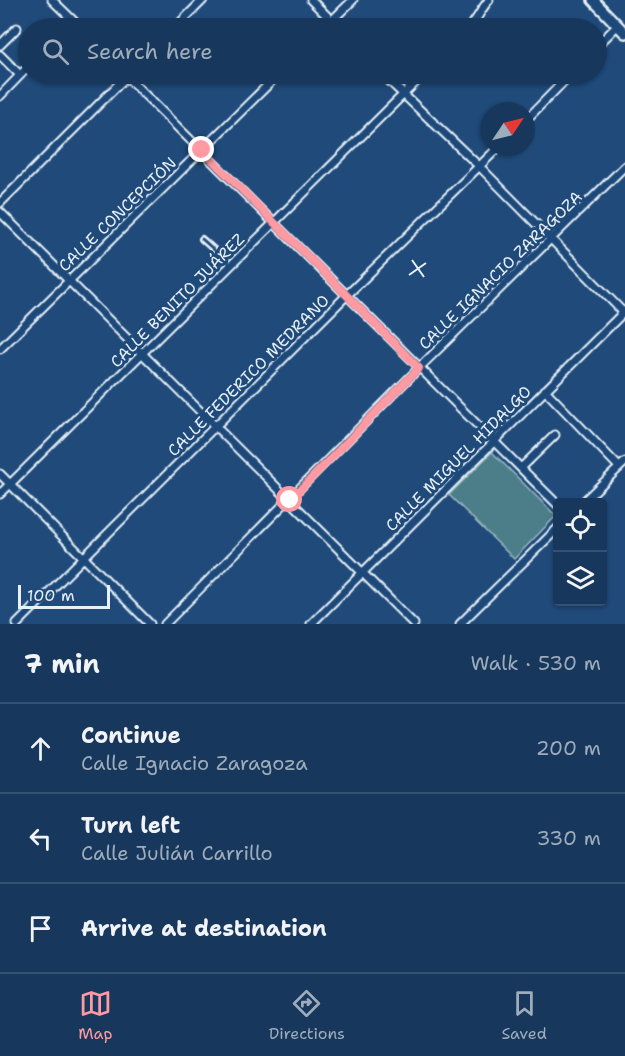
<!DOCTYPE html>
<meta charset="utf-8">
<style>
:root{--surface:#17385c;--page:#244365;--text:#f1f3f6;--muted:#9eacbb;--line:#365272;--accent:#ff9aa2}
body{margin:0;font-family:"Shantell Sans",sans-serif;background:var(--page);color:var(--text)}
.controls{position:absolute;right:18px;bottom:18px;display:grid;overflow:hidden;border-radius:6px;box-shadow:0 2px 4px #0004}
.controls button{width:54px;height:54px;display:grid;place-items:center;padding:0;border:0;border-bottom:2px solid var(--line);background:var(--surface);color:var(--text);font:30px sans-serif}
.compass{position:absolute;left:481px;top:102px;width:54px;height:54px;border-radius:50%;background:var(--surface);box-shadow:0 2px 4px #0004;rotate:55deg}
.scale{position:absolute;left:18px;bottom:15px;width:92px;box-sizing:border-box;padding-left:6px;border:3px solid #e8f1f8;border-top:0;font-size:16px;line-height:21px;white-space:nowrap;color:#e8f1f8;-webkit-text-stroke:4px #1f4a7a;paint-order:stroke}
.stop{position:absolute;width:18px;height:18px;margin:-14px;border:4px solid #ff9aa2;border-radius:50%;background:#fff}
.stop.end{background:#ff9aa2;border-color:#fff;box-shadow:0 2px 6px #0008}
.list{margin:0;padding:0;list-style:none}
h2{display:flex;justify-content:space-between;align-items:center;height:78px;margin:0;padding:0 24px;font-size:26px}
h2 small{font-size:20px;font-weight:400;color:var(--muted)}
.list li{display:grid;grid-template-columns:39px 1fr auto;gap:18px;align-items:center;box-sizing:border-box;height:90px;padding:0 24px;border-top:2px solid var(--line)}
.list b{display:block;font-size:22px;white-space:nowrap}
.list p{margin:0;font-size:20px;white-space:nowrap;color:var(--muted)}
.list em{font-size:20px;font-style:normal;color:var(--muted)}
.icon{flex:none;width:33px;height:33px;fill:none;stroke:currentColor;stroke-width:2;stroke-linecap:round;stroke-linejoin:round}
.map{position:relative;flex:none;width:625px;height:624px;overflow:hidden}
.search{position:absolute;background:var(--surface);box-shadow:0 2px 4px #0004;left:18px;right:18px;top:18px;height:66px;display:flex;align-items:center;gap:15px;box-sizing:border-box;padding:0 21px;border-radius:33px;color:var(--muted);font-size:22px}
.sheet{height:348px;background:var(--surface)}
nav{display:flex;justify-content:space-around;align-items:center;box-sizing:border-box;height:84px;border-top:2px solid var(--line);background:var(--surface);font-size:16px;color:var(--muted)}
nav a{display:grid;justify-items:center;gap:3px}
nav .on{color:var(--accent)}
.map>svg:first-child{display:block}
.green{fill:#4c7e89;stroke:#9ab8c0;stroke-width:1.5}
.lines{fill:none;stroke-linecap:round;stroke-linejoin:round}
.lane-casing{stroke:#e8f1f8;stroke-width:8}
.street-casing{stroke:#e8f1f8;stroke-width:11}
.secondary-casing{stroke:#e8f1f8;stroke-width:14}
.lane{stroke:#1f4a7a;stroke-width:3}
.street{stroke:#1f4a7a;stroke-width:7}
.secondary{stroke:#1f4a7a;stroke-width:9}
.route{stroke:#ff9aa2;stroke-width:8}
.ticks{fill:none;stroke:#e8f1f8;stroke-width:2}
.labels{text-anchor:middle;stroke-width:6;stroke-linejoin:round;paint-order:stroke}
.street-label{font-size:16px;fill:#e8f1f8;stroke:#1f4a7a}
</style>
<div class="map">
<svg width="625" height="624" viewBox="0 0 625 624">
<rect width="100%" height="100%" fill="#1f4a7a"/>
<filter id="ink" filterUnits="userSpaceOnUse"><feTurbulence type="fractalNoise" baseFrequency=".0167" numOctaves="2"/><feDisplacementMap in="SourceGraphic" scale="12" xChannelSelector="R" yChannelSelector="G"/><feConvolveMatrix kernelMatrix="1 2 1 2 8 2 1 2 1" color-interpolation-filters="sRGB"/></filter>
<g filter="url(#ink)">
<path class="green" d="M492,452L556,516L514,559L449,495Z"/>
<g class="lines">
<g class="lane-casing">
<path id="lane" d="M202,239L230,264"/>
</g>
<g class="street-casing">
<path id="street" d="M52,0L81,28
M311,0L339,28
M175,28L203,0
M324,28L353,0
M469,28C477,20 481,9 489,0
M0,45L17,28
M596,47L618,25
M0,55L20,75
M382,74L480,167L625,314
M127,77L558,505
M0,96L28,67
M526,120L571,74
M0,203L128,75
M0,212L414,624
M0,349L279,74
M545,390L619,467
M521,468L555,435
M0,474L150,624
M0,494L424,74
M583,502L625,462
M17,624L346,296L499,147
M165,624L419,368L625,166
M311,624L625,311
M460,624L558,528"/>
</g>
<g class="secondary-casing">
<path id="secondary" d="M593,0L625,33"/>
</g>
<use href="#lane" class="lane"/>
<use href="#street" class="street"/>
<use href="#secondary" class="secondary"/>
</g>
</g>
<g class="lines" filter="url(#ink)">
<path class="route" d="M202,150L419,368L290,500"/>
</g>
<path class="ticks" d="M412,260L424,277M409,275L426,263"/>
<g class="labels">
<g class="street-label">
<text transform="translate(117 214) rotate(-44)" y="6">CALLE CONCEPCIÓN</text>
<text transform="translate(500 270) rotate(-44)" y="6">CALLE IGNACIO ZARAGOZA</text>
<text transform="translate(177 300) rotate(-45)" y="6">CALLE BENITO JUÁREZ</text>
<text transform="translate(248 375) rotate(-45)" y="6">CALLE FEDERICO MEDRANO</text>
<text transform="translate(458 458) rotate(-45)" y="6">CALLE MIGUEL HIDALGO</text>
</g>
</g>
</svg>
<div class="controls">
<button><svg class="icon" aria-label="locate" viewBox="0 0 24 24"><circle cx="12" cy="12" r="6"/><path d="M12 2v4M12 18v4M2 12h4M18 12h4"/></svg></button>
<button><svg class="icon" aria-label="layers" viewBox="0 0 24 24"><path d="M12 4l9 5-9 5-9-5zM3 14l9 5 9-5"/></svg></button>
</div>
<svg class="compass" viewBox="-18 -18 36 36"><path d="M0-13l5 13h-10z" fill="#e53935"/><path d="M0 13l5-13h-10z" fill="#9eacbb"/></svg>
<div class="scale">100 m</div>
<div class="stop" style="left:290px;top:500px"></div>
<div class="stop end" style="left:202px;top:150px"></div>
<div class="search"><svg class="icon" aria-label="search" viewBox="0 0 24 24"><circle cx="10" cy="10" r="6"/><path d="M15 15l6 6"/></svg>Search here</div>
</div>
<section class="sheet">
<h2>7 min<small>Walk · 530 m</small></h2>
<ul class="list">
<li><svg class="icon" aria-label="ahead" viewBox="0 0 24 24"><path d="M12 20V5M6 11l6-6 6 6"/></svg><div><b>Continue</b><p>Calle Ignacio Zaragoza</p></div><em>200 m</em></li>
<li><svg class="icon" aria-label="left" viewBox="0 0 24 24"><path d="M17 20v-9H6M10 6l-5 5 5 5"/></svg><div><b>Turn left</b><p>Calle Julián Carrillo</p></div><em>330 m</em></li>
<li><svg class="icon" aria-label="arrive" viewBox="0 0 24 24"><path d="M6 21V4h12l-3 4 3 4H6"/></svg><div><b>Arrive at destination</b></div></li>
</ul>
</section>
<nav>
<a class="on"><svg class="icon" aria-label="map" viewBox="0 0 24 24"><path d="M3 6l6-2 6 2 6-2v14l-6 2-6-2-6 2zM9 4v14M15 6v14"/></svg>Map</a>
<a><svg class="icon" aria-label="directions" viewBox="0 0 24 24"><path d="M12 3l9 9-9 9-9-9zM9 14v-3h6M13 9l2 2-2 2"/></svg>Directions</a>
<a><svg class="icon" aria-label="saved" viewBox="0 0 24 24"><path d="M7 4h10v16l-5-4-5 4z"/></svg>Saved</a>
</nav>
